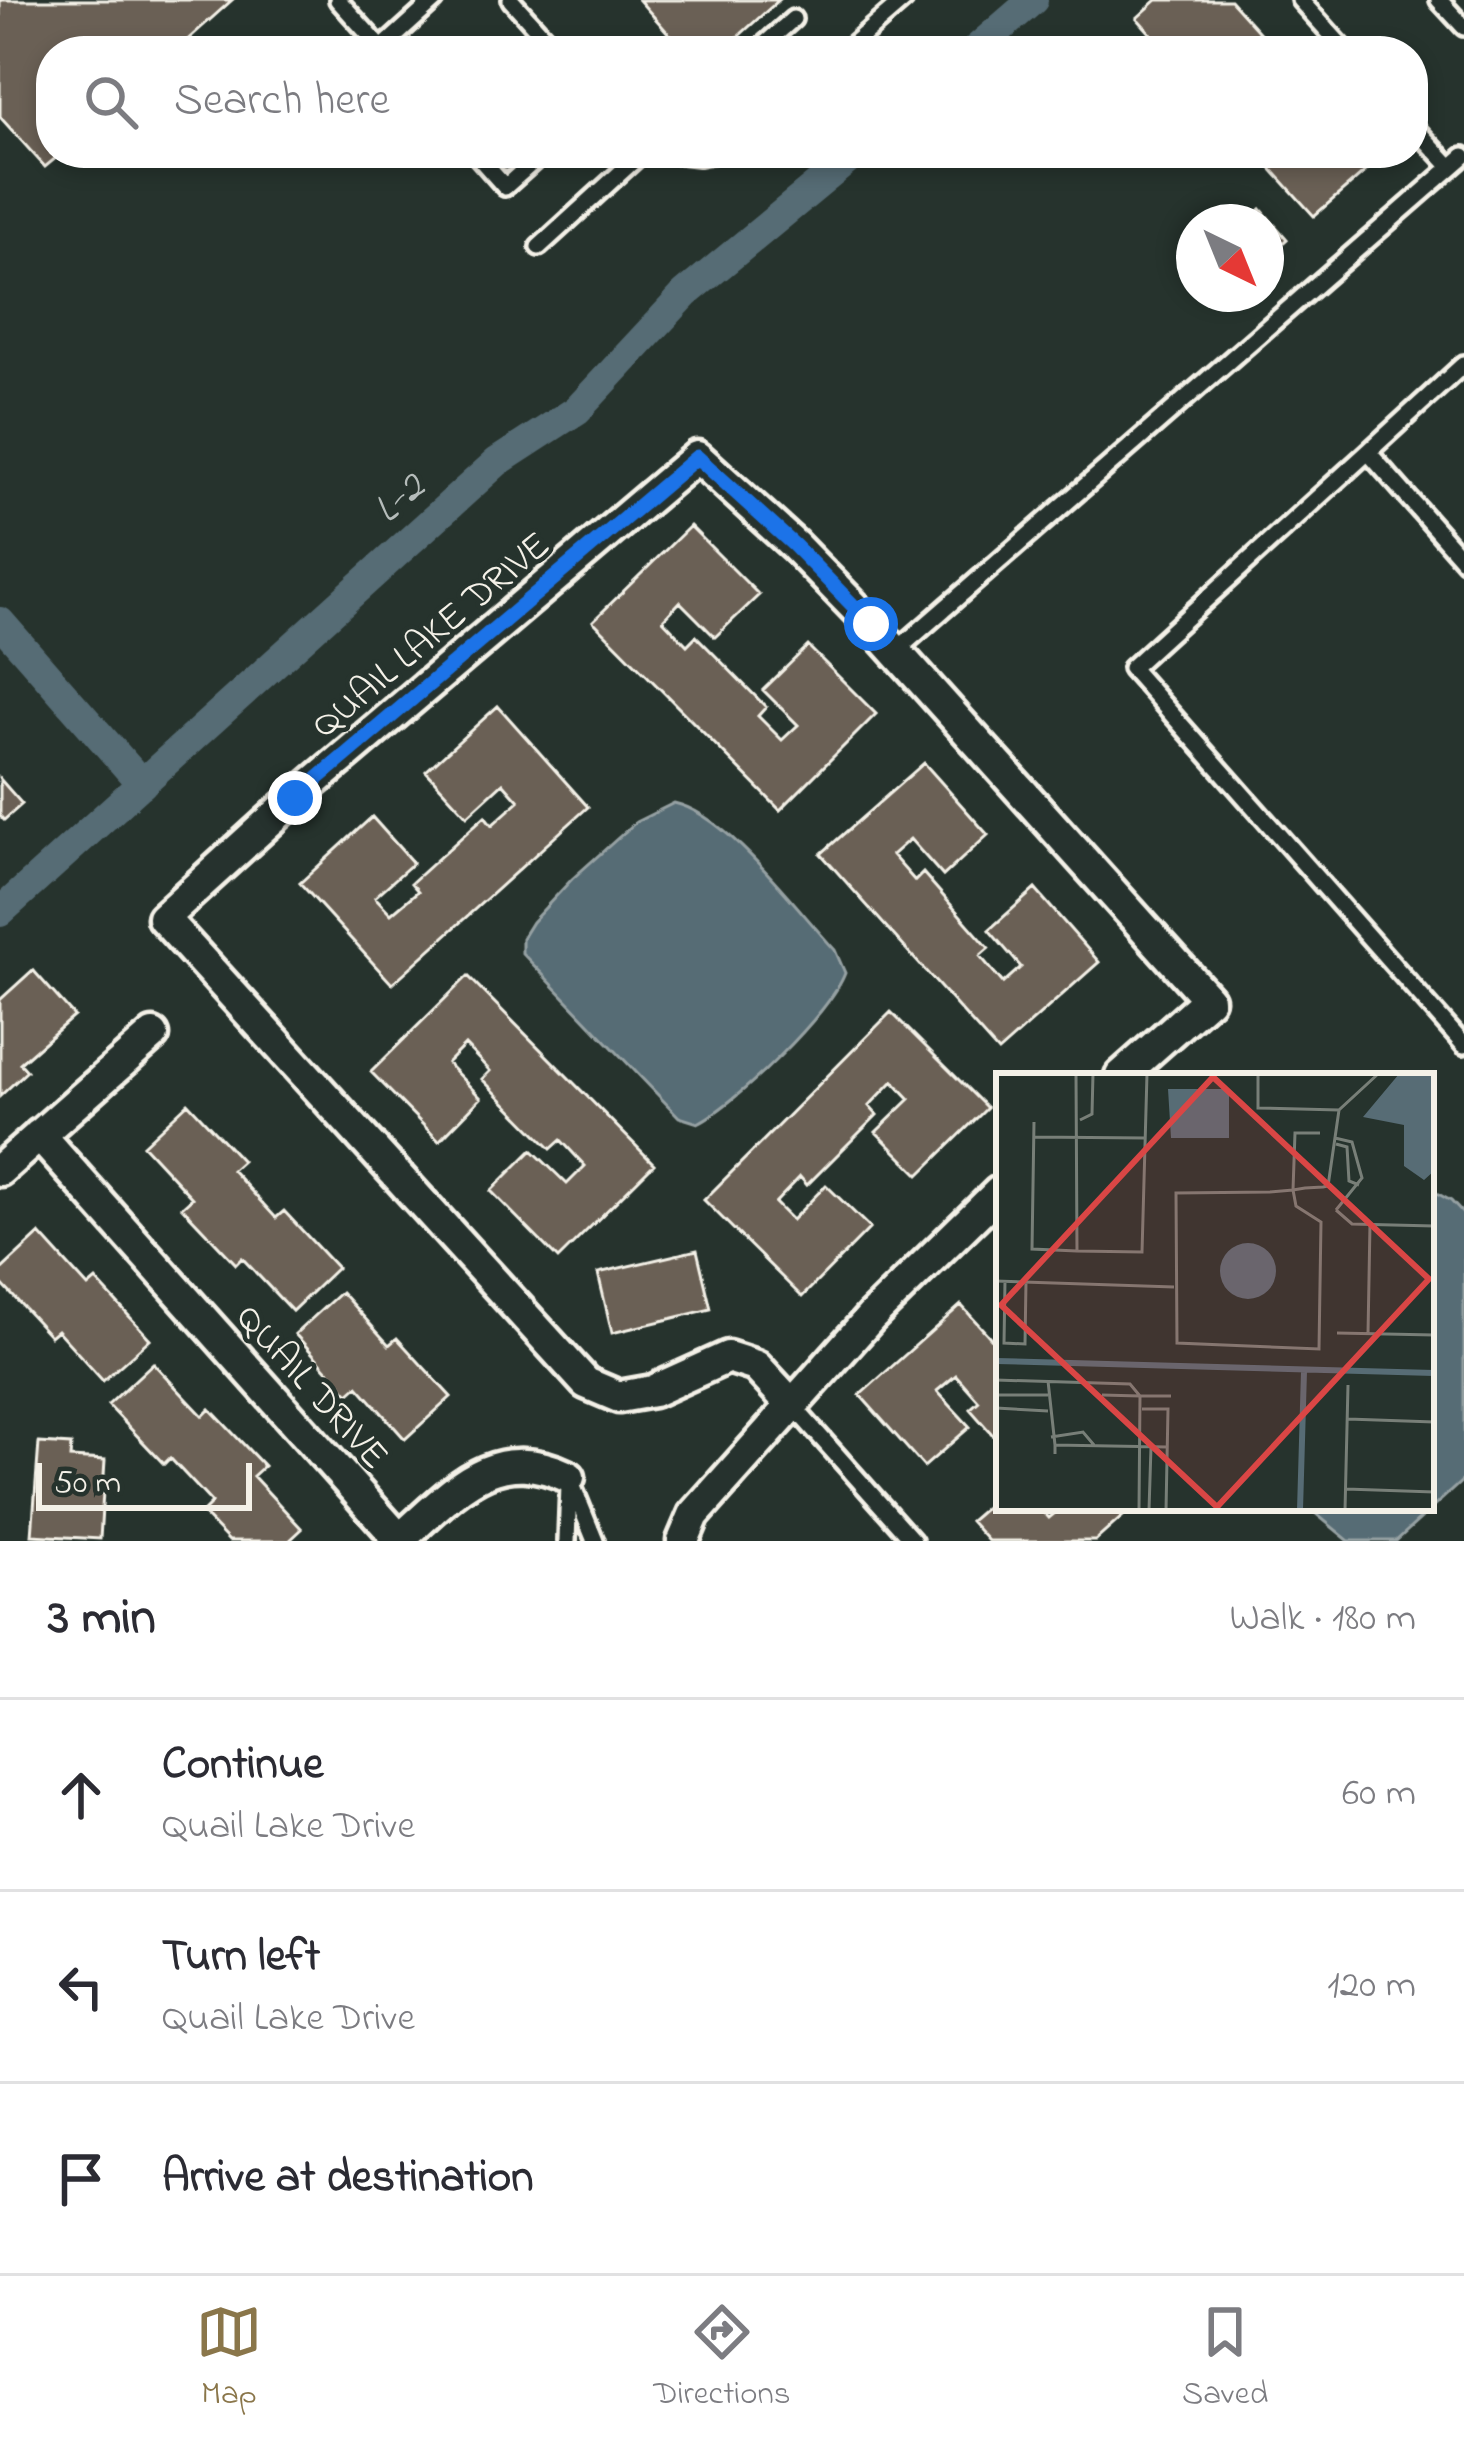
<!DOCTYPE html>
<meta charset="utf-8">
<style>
:root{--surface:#fff;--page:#f2f2f3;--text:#2b2b33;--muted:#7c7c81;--line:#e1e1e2;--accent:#8a764a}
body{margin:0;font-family:"Indie Flower",sans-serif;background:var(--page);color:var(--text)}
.compass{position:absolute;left:1176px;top:204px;width:108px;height:108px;border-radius:50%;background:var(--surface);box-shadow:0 6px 18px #0003;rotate:137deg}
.scale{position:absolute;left:36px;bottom:30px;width:216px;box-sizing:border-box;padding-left:12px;border:6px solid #f4f1e8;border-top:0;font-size:33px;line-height:42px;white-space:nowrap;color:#f4f1e8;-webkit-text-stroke:9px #26332d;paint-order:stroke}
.stop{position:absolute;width:36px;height:36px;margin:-27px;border:9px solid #1a73e8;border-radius:50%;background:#fff}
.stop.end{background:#1a73e8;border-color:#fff;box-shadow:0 3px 12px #0008}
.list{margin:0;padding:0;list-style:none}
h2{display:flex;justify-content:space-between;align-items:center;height:156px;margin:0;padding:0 48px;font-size:51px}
h2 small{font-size:39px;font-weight:400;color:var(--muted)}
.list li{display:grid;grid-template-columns:78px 1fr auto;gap:36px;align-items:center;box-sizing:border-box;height:192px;padding:0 48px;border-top:3px solid var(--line)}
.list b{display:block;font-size:45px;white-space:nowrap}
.list p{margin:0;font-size:39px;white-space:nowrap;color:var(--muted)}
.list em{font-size:39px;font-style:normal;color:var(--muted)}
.icon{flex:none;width:66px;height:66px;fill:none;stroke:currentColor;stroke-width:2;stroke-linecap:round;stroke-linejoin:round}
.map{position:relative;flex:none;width:1464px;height:1541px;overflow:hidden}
.search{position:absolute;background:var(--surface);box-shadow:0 6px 18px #0003;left:36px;right:36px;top:36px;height:132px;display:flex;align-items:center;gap:30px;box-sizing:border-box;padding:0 42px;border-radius:48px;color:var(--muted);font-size:45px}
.sheet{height:732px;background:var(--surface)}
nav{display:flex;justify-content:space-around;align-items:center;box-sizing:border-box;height:168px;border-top:3px solid var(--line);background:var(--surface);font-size:33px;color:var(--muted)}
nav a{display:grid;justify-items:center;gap:6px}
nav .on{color:var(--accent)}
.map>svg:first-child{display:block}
.water{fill:#576c75;stroke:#96a1a3;stroke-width:3}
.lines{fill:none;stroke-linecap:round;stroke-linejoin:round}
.canal{stroke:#576c75;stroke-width:30}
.building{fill:#6b6154;stroke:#f4f1e8;stroke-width:3}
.service-casing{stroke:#f4f1e8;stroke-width:24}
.minor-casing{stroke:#f4f1e8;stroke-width:39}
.service{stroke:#26332d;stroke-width:15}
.minor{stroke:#26332d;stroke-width:30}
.route{stroke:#1a73e8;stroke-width:15}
.labels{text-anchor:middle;stroke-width:9;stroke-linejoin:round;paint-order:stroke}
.street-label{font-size:39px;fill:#f4f1e8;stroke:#26332d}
.water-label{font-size:42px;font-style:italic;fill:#b5bcba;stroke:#26332d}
.inset-river{fill:none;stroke:#576c75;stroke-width:6}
.inset-road{fill:none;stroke:#787f78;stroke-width:3}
.view{fill:#da4645;fill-opacity:0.15;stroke:#da4645;stroke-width:6}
.inset-edge{fill:none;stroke:#f4f1e8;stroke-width:6}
</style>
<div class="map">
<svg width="1464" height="1541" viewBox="0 0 1464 1541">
<rect width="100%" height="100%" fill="#26332d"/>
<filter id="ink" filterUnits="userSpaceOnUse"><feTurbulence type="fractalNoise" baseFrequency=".00833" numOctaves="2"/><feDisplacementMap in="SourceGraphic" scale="24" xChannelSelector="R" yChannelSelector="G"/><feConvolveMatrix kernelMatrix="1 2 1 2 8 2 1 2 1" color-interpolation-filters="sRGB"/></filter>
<g filter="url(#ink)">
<path class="water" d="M674,803C727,814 796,908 835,950L845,973C831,1012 736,1104 698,1123L679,1117L522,953V938L532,922L572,879L636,822Z
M1431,1190L1451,1201L1464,1215V1479L1396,1541H1349L1309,1508H1431Z"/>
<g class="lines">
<path class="canal" d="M974,51L1033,0
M0,622L142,784
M0,912L497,462L577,410L685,294L856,153"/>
</g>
<path class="building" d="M0,0H232L175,51H51V153H62L45,167L0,117Z
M639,0H779L722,51H684Z
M1157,0H1230L1276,51H1166L1137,18Z
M1257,153H1366L1375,163L1314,216Z
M1261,209L1287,239L1266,258V222H1247Z
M690,526L759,595L715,637L680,602L663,620L687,645L696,636L766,707L758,716L782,740L798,725L763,690L808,646L876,714L780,810L593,621Z
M498,706L588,807L392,984L300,883L372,817L413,863L375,897L391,914L418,891L411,883L485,816L492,825L519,801L503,783L467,816L426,771Z
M924,763L988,835L943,876L910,839L892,855L915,881L923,873L989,948L980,956L1003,983L1021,967L989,930L1035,889L1099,962L998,1052L821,854Z
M0,779L22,804L4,820L0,816Z
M33,970L74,1016L20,1063L27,1071L0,1096V1000Z
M468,976L654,1164L558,1259L491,1191L532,1150L567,1184L585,1166L561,1140L551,1149L482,1079L490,1071L465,1045L447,1063L481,1098L439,1141L371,1072Z
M891,1012L987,1108L919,1175L876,1132L910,1099L893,1081L869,1106L877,1115L807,1185L800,1177L775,1203L792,1220L826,1185L870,1228L802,1297L704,1200Z
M188,1103L242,1161L232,1170L276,1218L284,1211L337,1268L292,1311L242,1258L236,1264L182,1207L192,1198L143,1145Z
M40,1234L88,1287L96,1280L150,1339L103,1381L57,1330L50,1336L0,1282V1271Z
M697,1250L711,1309L612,1333L598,1273Z
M341,1292L389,1345L397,1338L451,1397L405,1439L358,1386L349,1394L295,1334Z
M961,1305L999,1347V1442L970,1409L979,1401L956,1375L937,1391L970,1427L924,1467L860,1395Z
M153,1363L203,1416L210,1409L264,1466L253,1476L302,1529L289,1541H229L202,1513L212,1503L170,1458L164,1464L108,1405Z
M39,1443L71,1445L70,1458L105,1460L100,1539L32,1535Z
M999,1496V1508H1040L1049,1518L1061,1508H1132L1095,1541H988L970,1521Z"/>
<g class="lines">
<g class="service-casing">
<path id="service" d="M338,0L384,51
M511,0L557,51
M1300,0L1346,51
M1439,0L1464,27
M381,49L435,0
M757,51L793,19
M845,51L904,0
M1413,126L1451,167
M475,153L505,187L543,153
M674,153L699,156L716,153
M539,247L642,153
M1368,452L1464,364
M1464,561L1368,452L1131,668L1464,1045
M896,651L1464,156
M793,1406L913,1541
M569,1477L595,1541
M567,1541L569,1486"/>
</g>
<g class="minor-casing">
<path id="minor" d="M39,1135L399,1539
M0,1170L153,1035
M793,1406L756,1366L728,1357L653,1391L619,1397L586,1383L163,918L295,798L697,457L794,545L871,624L1208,999L1121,1076
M398,1541C452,1494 492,1440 569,1477
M683,1541L694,1515L871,1317L999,1192"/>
</g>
<use href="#service" class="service"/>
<use href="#minor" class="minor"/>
</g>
</g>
<g class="lines" filter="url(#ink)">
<path class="route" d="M295,798L697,457L794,545L871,624"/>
</g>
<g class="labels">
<g class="street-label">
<text transform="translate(429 633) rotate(-40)" y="14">QUAIL LAKE DRIVE</text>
<text transform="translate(314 1385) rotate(48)" y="14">QUAIL DRIVE</text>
</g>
<g class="water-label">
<text transform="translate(397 496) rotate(-42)" y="15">L-2</text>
</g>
</g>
<g transform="translate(996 1073)">
<rect width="438" height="438" fill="#26332d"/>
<path d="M403,1H438V98L428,107L408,93V52L367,44ZM172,16H233V65H175ZM224 198a28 28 0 1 1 56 0a28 28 0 1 1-56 0Z" fill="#576c75"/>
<path class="inset-river" d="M0,288L438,300M304,437L308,298"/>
<path class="inset-road" d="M80,1L81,178L146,179L151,1M262,1V35L343,37M84,47L96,41L97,1M38,49L36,176L81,178M324,60H299L297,117L300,133L325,149L323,276L181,270L180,120L274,119L297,117L309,115L327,114L332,113L343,37L382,1M38,64L149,65M339,65L356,69L366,105L340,137M340,71L351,74L353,108L363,112M340,137L356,151L438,153M0,208L178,214M9,208L8,270L29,271L30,209M341,260L438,262M372,261L374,151M0,307L134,311L144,323M52,308L59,372M0,322H52M106,322L144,323M0,335L52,338M146,336H172L170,437M352,346L438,349M55,364L87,359L98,372M59,381V372L171,374M350,416L438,419M143,437L144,323H175M153,437L155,374M349,437L352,312"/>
<path class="view" d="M217,4L433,206L221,434L5,232Z"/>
<rect width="438" height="438" class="inset-edge"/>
</g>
</svg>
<svg class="compass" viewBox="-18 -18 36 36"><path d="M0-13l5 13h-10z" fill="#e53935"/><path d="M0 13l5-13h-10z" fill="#7c7c81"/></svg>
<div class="scale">50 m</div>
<div class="stop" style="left:871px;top:624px"></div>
<div class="stop end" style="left:295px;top:798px"></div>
<div class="search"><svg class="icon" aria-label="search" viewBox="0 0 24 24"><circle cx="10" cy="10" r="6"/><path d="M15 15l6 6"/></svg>Search here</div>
</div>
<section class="sheet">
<h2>3 min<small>Walk · 180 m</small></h2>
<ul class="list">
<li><svg class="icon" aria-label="ahead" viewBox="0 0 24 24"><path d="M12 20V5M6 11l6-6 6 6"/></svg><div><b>Continue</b><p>Quail Lake Drive</p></div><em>60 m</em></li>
<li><svg class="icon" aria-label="left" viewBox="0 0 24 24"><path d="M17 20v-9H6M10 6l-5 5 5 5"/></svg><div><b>Turn left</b><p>Quail Lake Drive</p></div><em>120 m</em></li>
<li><svg class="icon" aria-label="arrive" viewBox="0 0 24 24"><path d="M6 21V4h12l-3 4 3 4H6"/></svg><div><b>Arrive at destination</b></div></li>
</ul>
</section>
<nav>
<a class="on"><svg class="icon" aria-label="map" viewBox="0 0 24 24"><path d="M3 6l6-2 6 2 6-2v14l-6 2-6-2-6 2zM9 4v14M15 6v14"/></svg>Map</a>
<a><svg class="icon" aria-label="directions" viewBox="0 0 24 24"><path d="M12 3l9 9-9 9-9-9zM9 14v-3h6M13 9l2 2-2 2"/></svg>Directions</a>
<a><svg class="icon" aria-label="saved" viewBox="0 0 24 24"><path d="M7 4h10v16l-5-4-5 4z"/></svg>Saved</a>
</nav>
